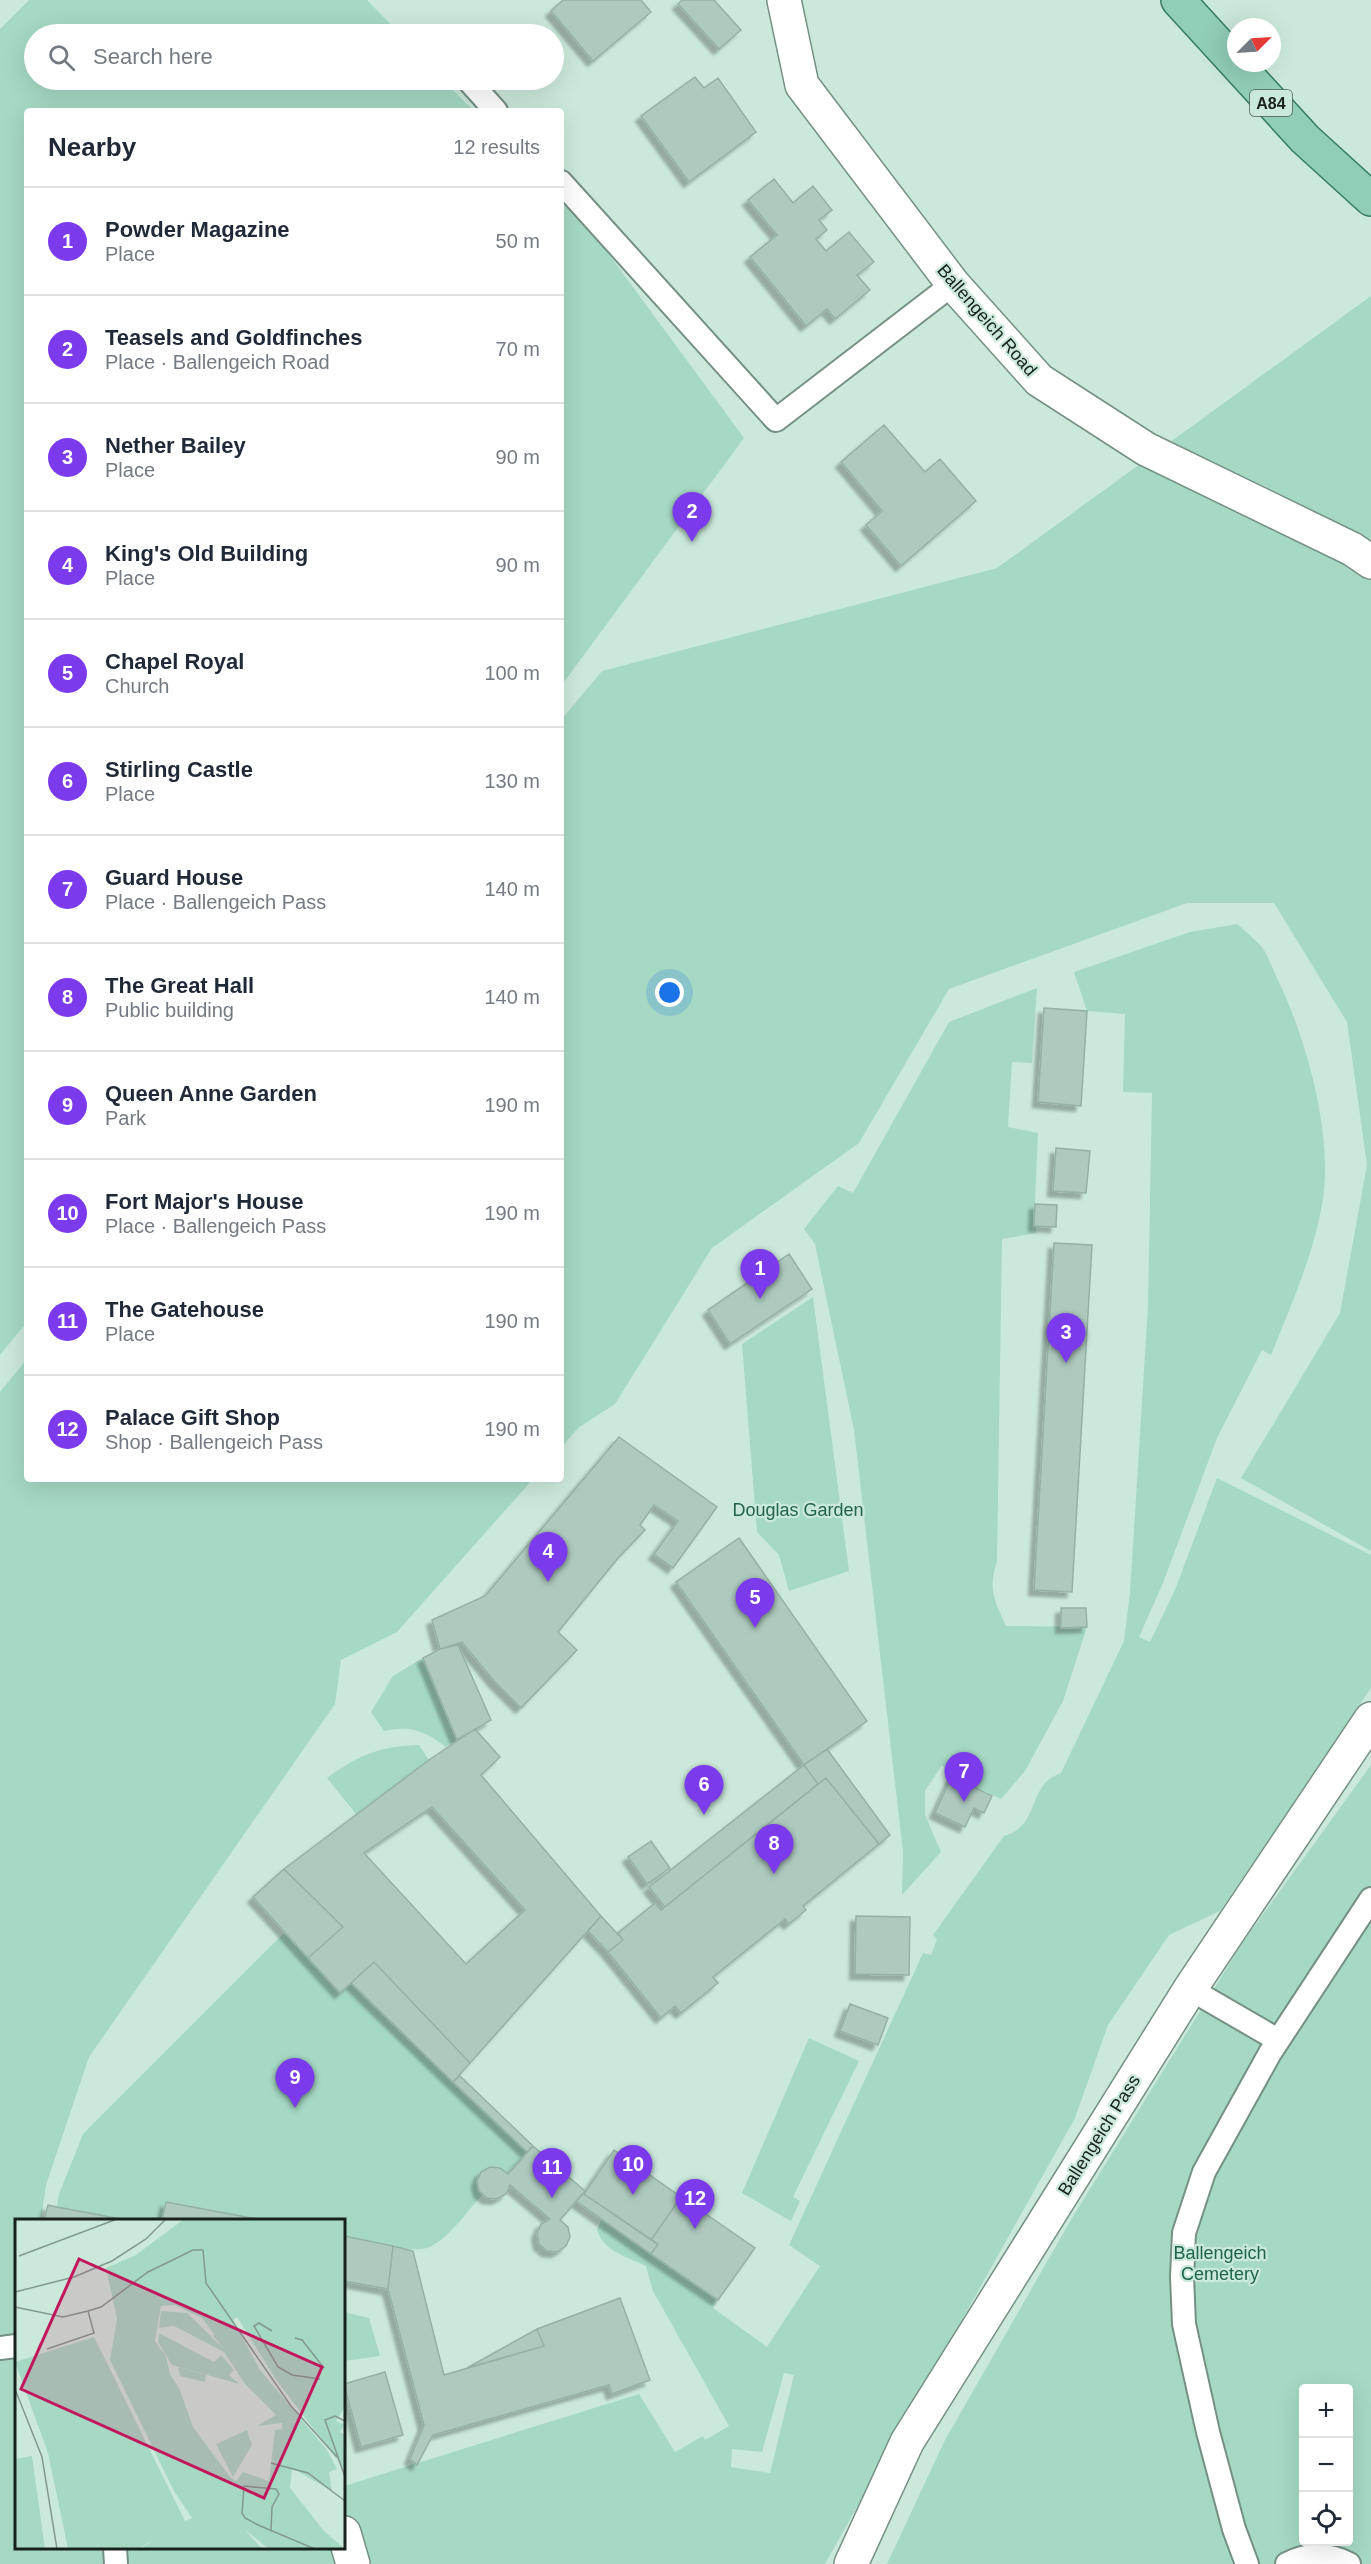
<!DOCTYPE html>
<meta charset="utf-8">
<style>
:root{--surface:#fff;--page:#f2f2f3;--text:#1f2937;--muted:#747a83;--line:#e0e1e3;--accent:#7c3aed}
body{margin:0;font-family:Arial,sans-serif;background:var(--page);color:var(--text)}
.controls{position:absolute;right:18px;bottom:18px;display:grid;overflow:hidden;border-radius:6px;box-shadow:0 6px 24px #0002}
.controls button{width:54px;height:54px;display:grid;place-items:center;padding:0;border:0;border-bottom:2px solid var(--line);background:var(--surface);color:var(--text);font:30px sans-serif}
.compass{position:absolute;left:1227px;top:18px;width:54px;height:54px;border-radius:50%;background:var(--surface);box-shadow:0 6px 24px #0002;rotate:66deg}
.you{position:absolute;left:670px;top:993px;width:21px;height:21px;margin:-15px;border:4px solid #fff;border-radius:50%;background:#1a73e8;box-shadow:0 0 0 9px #1a73e833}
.badge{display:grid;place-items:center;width:39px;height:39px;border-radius:50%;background:var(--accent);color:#fff;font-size:20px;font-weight:700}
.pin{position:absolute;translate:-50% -50px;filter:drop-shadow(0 2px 3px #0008)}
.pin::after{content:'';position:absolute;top:32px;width:21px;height:18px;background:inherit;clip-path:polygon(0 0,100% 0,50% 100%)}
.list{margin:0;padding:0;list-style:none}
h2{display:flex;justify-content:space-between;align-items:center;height:78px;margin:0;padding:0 24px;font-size:26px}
h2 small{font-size:20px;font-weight:400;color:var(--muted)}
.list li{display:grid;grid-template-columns:39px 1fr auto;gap:18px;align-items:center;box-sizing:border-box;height:108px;padding:0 24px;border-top:2px solid var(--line)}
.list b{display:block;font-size:22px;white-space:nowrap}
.list p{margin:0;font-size:20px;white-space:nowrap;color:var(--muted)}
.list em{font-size:20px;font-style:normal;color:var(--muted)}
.icon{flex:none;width:33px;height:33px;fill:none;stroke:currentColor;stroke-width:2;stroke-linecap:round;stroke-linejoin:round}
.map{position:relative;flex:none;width:1371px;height:2564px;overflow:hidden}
.search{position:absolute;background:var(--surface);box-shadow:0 6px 24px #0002;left:24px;top:24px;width:540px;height:66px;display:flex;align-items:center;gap:15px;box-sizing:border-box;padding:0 21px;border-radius:33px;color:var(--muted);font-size:22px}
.panel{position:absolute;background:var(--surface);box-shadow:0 6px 24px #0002;left:24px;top:108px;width:540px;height:1374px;border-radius:6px}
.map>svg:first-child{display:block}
.green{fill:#a5d9c3;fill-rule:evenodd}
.building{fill:#aecabe;stroke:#95b1a4;stroke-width:1.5;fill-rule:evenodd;filter:url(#shadow)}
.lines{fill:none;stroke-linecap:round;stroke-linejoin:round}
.service-casing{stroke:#759084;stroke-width:26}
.minor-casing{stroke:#759084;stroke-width:36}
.primary-casing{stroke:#367c63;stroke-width:36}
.service{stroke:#fff;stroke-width:22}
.minor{stroke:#fff;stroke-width:33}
.primary{stroke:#91ceb8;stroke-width:33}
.labels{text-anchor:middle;stroke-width:4.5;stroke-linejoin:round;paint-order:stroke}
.shield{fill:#cbe9db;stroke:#4d5d56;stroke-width:1.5}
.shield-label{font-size:16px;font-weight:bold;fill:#17211d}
.street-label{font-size:18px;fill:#17211d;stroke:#cbe9db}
.park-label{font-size:18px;fill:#21644d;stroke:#cbe9db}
.inset-road{fill:none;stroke:#83998f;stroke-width:1.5}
.view{fill:#c2185b;fill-opacity:0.15;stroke:#c2185b;stroke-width:3}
.inset-edge{fill:none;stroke:#17211d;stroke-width:3}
</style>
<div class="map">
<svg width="1371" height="2564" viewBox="0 0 1371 2564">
<defs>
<filter id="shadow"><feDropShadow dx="-5.5" dy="5.5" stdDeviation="1.5" flood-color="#0004"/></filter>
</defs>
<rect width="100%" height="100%" fill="#cbe9db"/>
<path class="green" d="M29,0H367L400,34H34V80H443L474,111H27V1322L0,1355V29Z
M561,202L602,245L744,438L561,686Z
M1371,296V1551L1241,1478L1340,1313L1367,1165L1347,1022L1274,903H1187L949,989L859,1143L712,1248L615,1404L578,1428L561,1448V720L602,671L997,568Z
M1237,924C1245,931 1254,938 1261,946C1267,953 1271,965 1275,974C1304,1031 1331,1126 1324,1190C1318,1245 1292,1303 1271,1355L1262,1350L1217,1438L1163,1583L1139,1637L1150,1642L1175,1590L1217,1478L1371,1555V1688L1220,1911L1169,1935L1108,2025L1075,2118L825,2564H0V1392L27,1359V1479H533L397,1632L341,1660L335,1704L89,2057L46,2185L41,2220H16V2548H344V2486L639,2394L675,2452L703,2436L705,2440L729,2426L653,2291L646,2266C628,2257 602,2251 597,2229L602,2219L718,2300L713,2308L767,2347L820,2266L789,2245L923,1953L931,1955L937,1939L933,1935L1004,1836C1035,1828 1030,1796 1048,1780C1051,1777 1057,1775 1061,1773L1124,1641L1130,1592L1148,1306L1152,1093L1123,1092L1125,1014L1087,1011L1074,972L1190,932ZM784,2373L794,2375L770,2473L731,2467L732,2449L762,2452Z
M1037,988L1032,1063L1012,1062L1008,1127L1038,1133L1034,1225L1036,1226V1233L1002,1239L997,1561C988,1590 994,1599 1006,1626L1087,1627L1063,1701L1025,1771L1001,1799L952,1776L942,1765L925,1791V1815L941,1852L902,1895L903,1852L854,1430L815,1244L804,1229L838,1186L853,1193L949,1022Z
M813,1297L849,1571L789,1591L779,1555L757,1532L742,1344Z
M423,1658L457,1740L446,1747C425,1731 412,1725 384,1731L371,1712L393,1676Z
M419,1745L429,1760L356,1814L327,1778C359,1755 380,1746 419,1745Z
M1371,1765V2564H887L945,2440L1072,2218L1241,1945ZM1304,2388H1348V2542H1304Z
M284,1933L340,1993L351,1983L527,2152L508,2174C495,2163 484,2166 477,2181L483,2194C469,2209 448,2239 430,2247C410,2255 366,2240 344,2236V2220H262L166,2202L162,2220H126L57,2207L59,2194L83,2134Z
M809,2038L859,2061L793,2197L800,2201L791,2221L742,2193Z
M344,2312L369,2318L380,2356L344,2361Z"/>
<path class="building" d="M563,0H641L651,12L593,61L551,11Z
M682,0H714L741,30L719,49L678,4Z
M695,77L704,88L718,78L756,132L689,182L641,116Z
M774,179L793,203L813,186L832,210L819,220L827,230L816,239L826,251L849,232L874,262L857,275L870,290L835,319L827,309L806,326L750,257L777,235L748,200Z
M884,425L925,472L940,459L976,501L901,566L866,525L882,511L841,462Z
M1044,1008L1087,1011L1081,1106L1038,1102Z
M1056,1148L1090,1151L1086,1193L1053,1191Z
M1035,1204L1057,1205L1056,1227L1034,1226Z
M1054,1243L1092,1245L1072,1592L1034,1590Z
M789,1254L812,1289L730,1344L708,1310Z
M619,1437L717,1507L673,1568L654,1554L678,1521L654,1505L640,1525L645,1530L618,1558L558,1632L577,1650L521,1708L494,1681L462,1642L440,1649L432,1620L485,1596Z
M739,1538L867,1721L804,1765L676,1582Z
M1061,1608H1086L1087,1627L1061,1628Z
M458,1645L491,1720L457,1740L423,1658L440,1649Z
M475,1729L500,1757L481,1775L601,1916L470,2063L374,1962L340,1993L308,1958L343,1927L284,1869L429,1760ZM432,1807L525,1910L466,1964L364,1853Z
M827,1749L890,1835L879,1844L826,1778L818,1784L804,1765Z
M804,1765L818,1784L665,1907L649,1887Z
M952,1776L992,1796L984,1813L974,1808L965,1827L935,1813Z
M826,1778L879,1844L803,1906L806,1910L789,1924L785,1919L713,1977L718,1983L681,2013L675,2006L661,2018L608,1952L623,1940L618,1933L655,1903L661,1910Z
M651,1841L670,1868L647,1884L628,1857Z
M284,1869L343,1927L308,1958L253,1897Z
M601,1916L623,1940L608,1952L588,1931Z
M856,1916L910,1917L909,1975L855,1974Z
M374,1962L470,2063L453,2082L351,1983Z
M850,2004L888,2018L878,2045L840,2031Z
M460,2076L533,2146L527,2152L453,2082Z
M533,2146L585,2191L560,2220L568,2227L570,2237L566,2246L557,2252L547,2251L539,2244L537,2234L541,2224L550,2219L510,2185L506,2194L497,2199L487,2198L479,2191L477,2181L481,2172L490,2167L500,2168L508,2174Z
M614,2150L681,2197L651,2240L584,2194Z
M585,2191L584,2194L658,2244L651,2254L576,2201Z
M687,2201L755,2248L718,2300L651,2254L658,2244L651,2240L677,2203L683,2208Z
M166,2202L262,2220H162Z
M48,2205L57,2207L126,2220H44Z
M344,2236L393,2246L388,2289L344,2281Z
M393,2246L413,2251L444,2375L544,2346L537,2329L620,2298L650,2380L612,2394L609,2385L433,2435L417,2465L410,2459L424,2425L388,2289Z
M537,2329L544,2346L467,2368Z
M385,2372L403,2435L361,2447L344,2384Z"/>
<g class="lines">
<g class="service-casing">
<path id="service" d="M468,80L496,111
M561,182L776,420L953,284
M1190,1989L1278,2040
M0,2348L16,2346
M115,2548L116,2564
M1247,2564L1234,2529L1208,2432L1184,2324L1182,2277L1184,2233L1204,2172L1270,2053L1371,1899
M1287,2564C1307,2553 1329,2553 1349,2564"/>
</g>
<g class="minor-casing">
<path id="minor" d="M784,0L802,85L953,284L1039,380L1146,449L1352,549L1371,562
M344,2533L353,2564
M851,2564L907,2442L1190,1989L1371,1719"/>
</g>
<g class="primary-casing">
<path id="primary" d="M1178,0L1305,139L1371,199"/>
</g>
<use href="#service" class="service"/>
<use href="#minor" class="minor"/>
<use href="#primary" class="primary"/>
</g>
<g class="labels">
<rect class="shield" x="1250" y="90" width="42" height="26" rx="4.5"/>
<g class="shield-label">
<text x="1271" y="109">A84</text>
</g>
<g class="street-label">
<text transform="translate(987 320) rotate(49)" y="6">Ballengeich Road</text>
<text transform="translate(1099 2135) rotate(-58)" y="6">Ballengeich Pass</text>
</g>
<g class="park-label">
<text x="798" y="1516">Douglas Garden</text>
<text x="1220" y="2259">Ballengeich<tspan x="1220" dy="21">Cemetery</tspan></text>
</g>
</g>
<g transform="translate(15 2219)">
<rect width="330" height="330" fill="#cbe9db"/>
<path d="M169,0H330V188L321,202L329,206L325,213L330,216V251L262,162L222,98L218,101L245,151L312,231L322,250L314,253L317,272L277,249L275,269L309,312L330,330H254L229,310L247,330H125L140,320L123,330H53L33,234L0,143L79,118L170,302L177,299L159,272L95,141L102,100L91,49L121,36ZM160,86L187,99L199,115L203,112L198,117L210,131L172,94L146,92L144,109L159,107L209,133L230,165L261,196L242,207L267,204V210L260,211L254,262L228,253L221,262L215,258L178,208L165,171L155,155L151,137L140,122L146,87ZM144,114L199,143L206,136L219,151L214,156L224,165L157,146L143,123ZM163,148L191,156L190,163L165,157ZM232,211L237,226L218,258L201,225ZM17,237L30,330H0V240Z" fill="#a5d9c3" fill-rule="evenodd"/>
<path class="inset-road" d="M4,37L102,0M0,73L59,58L97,42L131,20L151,0M0,88L48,98L73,92L86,88L133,53L178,31H188L191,64L276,187L322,238M257,112L244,104L239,107L263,148L277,156L305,160M280,119L287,121L309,149M32,130L79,114L73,92M0,170L27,238L42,330M330,202L320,197L310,201L330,258M256,244L293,254L330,282M256,311L257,288L264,275L261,270L229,267L227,294L230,299L243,306L300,330"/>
<path class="view" d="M64,40L307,148L249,279L6,170Z"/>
<rect width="330" height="330" class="inset-edge"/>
</g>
</svg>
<div class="controls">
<button>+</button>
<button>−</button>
<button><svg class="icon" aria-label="locate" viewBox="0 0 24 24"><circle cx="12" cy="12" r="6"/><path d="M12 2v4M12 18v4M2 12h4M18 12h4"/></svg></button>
</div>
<svg class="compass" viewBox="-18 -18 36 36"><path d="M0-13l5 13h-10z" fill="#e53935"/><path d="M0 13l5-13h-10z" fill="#747a83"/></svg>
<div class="you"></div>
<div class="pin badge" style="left:760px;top:1299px">1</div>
<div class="pin badge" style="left:692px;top:542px">2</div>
<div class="pin badge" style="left:1066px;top:1363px">3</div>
<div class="pin badge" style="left:548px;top:1582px">4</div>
<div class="pin badge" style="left:755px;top:1628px">5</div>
<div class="pin badge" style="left:704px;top:1815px">6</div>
<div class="pin badge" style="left:964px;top:1802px">7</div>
<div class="pin badge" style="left:774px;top:1874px">8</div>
<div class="pin badge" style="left:295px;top:2108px">9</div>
<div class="pin badge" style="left:633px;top:2195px">10</div>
<div class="pin badge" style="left:552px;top:2198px">11</div>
<div class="pin badge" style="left:695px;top:2229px">12</div>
<div class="search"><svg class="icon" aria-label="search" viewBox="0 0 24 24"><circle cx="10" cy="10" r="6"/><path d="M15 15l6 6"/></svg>Search here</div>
<section class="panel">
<h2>Nearby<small>12 results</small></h2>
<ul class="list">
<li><span class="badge">1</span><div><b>Powder Magazine</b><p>Place</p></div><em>50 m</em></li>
<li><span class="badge">2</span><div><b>Teasels and Goldfinches</b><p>Place · Ballengeich Road</p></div><em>70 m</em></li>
<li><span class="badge">3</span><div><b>Nether Bailey</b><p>Place</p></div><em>90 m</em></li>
<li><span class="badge">4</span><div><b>King's Old Building</b><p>Place</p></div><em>90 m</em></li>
<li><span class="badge">5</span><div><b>Chapel Royal</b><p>Church</p></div><em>100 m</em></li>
<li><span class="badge">6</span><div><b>Stirling Castle</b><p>Place</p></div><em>130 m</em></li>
<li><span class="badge">7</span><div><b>Guard House</b><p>Place · Ballengeich Pass</p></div><em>140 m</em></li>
<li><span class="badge">8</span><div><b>The Great Hall</b><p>Public building</p></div><em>140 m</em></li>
<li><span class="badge">9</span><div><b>Queen Anne Garden</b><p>Park</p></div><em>190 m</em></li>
<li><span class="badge">10</span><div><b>Fort Major's House</b><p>Place · Ballengeich Pass</p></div><em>190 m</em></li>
<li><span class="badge">11</span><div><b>The Gatehouse</b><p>Place</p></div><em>190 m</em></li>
<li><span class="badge">12</span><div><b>Palace Gift Shop</b><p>Shop · Ballengeich Pass</p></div><em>190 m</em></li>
</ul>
</section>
</div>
